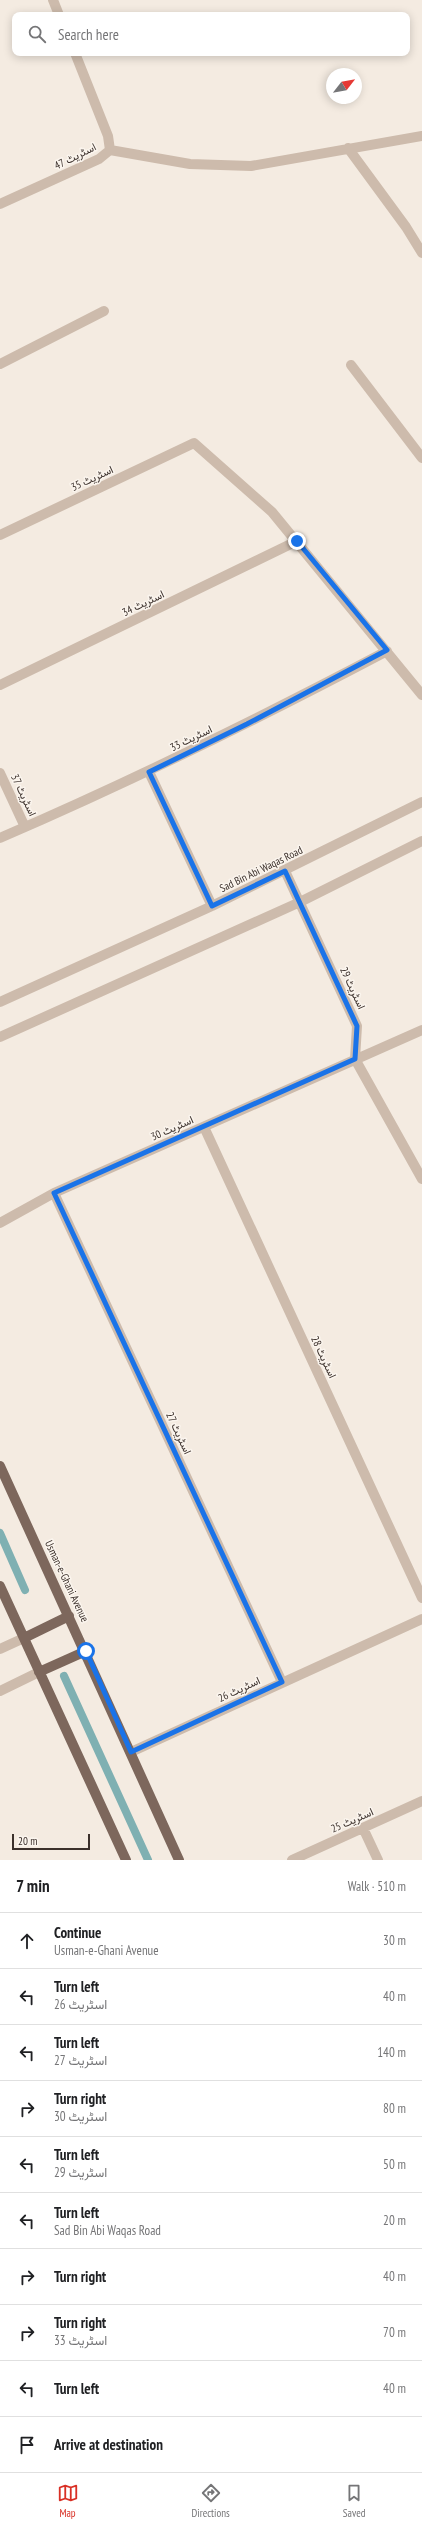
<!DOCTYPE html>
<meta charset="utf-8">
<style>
:root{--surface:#fff;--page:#f2f2f2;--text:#202124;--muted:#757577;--line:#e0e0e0;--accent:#d93025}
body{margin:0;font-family:"PT Sans Narrow",Vazirmatn,sans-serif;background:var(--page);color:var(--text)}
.compass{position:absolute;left:326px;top:68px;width:36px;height:36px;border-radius:50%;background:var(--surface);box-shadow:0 2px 10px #0003;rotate:59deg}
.scale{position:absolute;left:12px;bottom:10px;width:78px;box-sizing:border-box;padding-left:4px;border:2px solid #3b302b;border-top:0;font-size:11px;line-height:14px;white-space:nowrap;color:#3b302b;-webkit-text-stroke:3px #fbf5ee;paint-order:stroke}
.stop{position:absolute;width:12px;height:12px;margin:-9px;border:3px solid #1a73e8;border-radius:50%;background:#fff}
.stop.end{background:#1a73e8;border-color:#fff;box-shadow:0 1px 4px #0008}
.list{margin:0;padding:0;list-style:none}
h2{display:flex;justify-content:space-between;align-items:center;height:52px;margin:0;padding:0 16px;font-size:17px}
h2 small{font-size:13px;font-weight:400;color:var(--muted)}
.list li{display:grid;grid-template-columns:26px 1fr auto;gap:12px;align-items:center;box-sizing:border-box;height:56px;padding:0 16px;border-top:1px solid var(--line)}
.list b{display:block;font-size:15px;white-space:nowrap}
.list p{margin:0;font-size:13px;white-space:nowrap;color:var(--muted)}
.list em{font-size:13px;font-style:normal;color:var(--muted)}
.icon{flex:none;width:22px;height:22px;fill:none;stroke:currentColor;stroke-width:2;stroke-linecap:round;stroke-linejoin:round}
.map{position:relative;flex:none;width:422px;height:1860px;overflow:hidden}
.search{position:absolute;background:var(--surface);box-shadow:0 2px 10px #0003;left:12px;right:12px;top:12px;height:44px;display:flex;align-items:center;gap:10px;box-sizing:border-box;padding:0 14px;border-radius:8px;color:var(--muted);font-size:15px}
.sheet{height:612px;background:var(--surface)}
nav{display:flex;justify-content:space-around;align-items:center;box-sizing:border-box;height:56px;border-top:1px solid var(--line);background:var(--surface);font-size:11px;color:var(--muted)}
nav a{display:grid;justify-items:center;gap:2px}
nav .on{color:var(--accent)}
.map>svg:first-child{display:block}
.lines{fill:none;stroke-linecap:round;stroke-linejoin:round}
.stream{stroke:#7fb0b2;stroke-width:8}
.minor{stroke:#cdbbac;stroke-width:10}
.major{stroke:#7d675c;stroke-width:10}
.route{stroke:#1a73e8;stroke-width:5}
.labels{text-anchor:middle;stroke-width:3;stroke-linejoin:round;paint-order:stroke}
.street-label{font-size:11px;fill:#3b302b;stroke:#fbf5ee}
</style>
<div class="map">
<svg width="422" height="1860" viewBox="0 0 422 1860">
<rect width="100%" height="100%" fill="#f4ebe1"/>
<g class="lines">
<path class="stream" d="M0,1533L25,1590
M64,1676L148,1860"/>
<path class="minor" d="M53,0L59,15
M348,148L406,227L422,253
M110,150L190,164L251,166L422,136
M0,204L99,159L110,150L108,136L75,53
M0,364L104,311
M351,365L422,458
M0,535L194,443L272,512L422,695
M0,685L297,541
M149,772L212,906
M0,773L25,827
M0,838C132,781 260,718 387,651
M285,871L357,1026L355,1059L422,1179
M0,1002L212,906L422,802
M0,1037L300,902L422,841
M204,1127L422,1598
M54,1193L282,1682
M0,1223L54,1193L422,1030
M0,1649L24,1638
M0,1691L39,1672
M131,1752L422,1619
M363,1828L378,1860
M292,1860L422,1801"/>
<path class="major" d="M0,1466L179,1860
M0,1586L126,1860
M24,1638L69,1616
M39,1672L86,1651"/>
</g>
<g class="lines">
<path class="route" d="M86,1651L131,1752L282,1682L54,1193L355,1059L357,1026L285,871L212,906L149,772L247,724L387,650L297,541"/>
</g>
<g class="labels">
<g class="street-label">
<text transform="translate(75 156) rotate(-27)" y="4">اسٹریٹ 47</text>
<text transform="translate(92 478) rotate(-25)" y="4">اسٹریٹ 35</text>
<text transform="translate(143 603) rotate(-26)" y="4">اسٹریٹ 34</text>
<text transform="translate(191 738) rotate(-26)" y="4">اسٹریٹ 33</text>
<text transform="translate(24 795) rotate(65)" y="4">اسٹریٹ 37</text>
<text transform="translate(261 869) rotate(-26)" y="4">Sad Bin Abi Waqas Road</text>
<text transform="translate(353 988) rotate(65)" y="4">اسٹریٹ 29</text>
<text transform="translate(172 1128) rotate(-24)" y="4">اسٹریٹ 30</text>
<text transform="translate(324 1357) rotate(65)" y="4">اسٹریٹ 28</text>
<text transform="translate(179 1433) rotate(65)" y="4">اسٹریٹ 27</text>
<text transform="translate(67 1581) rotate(65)" y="4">Usman-e-Ghani Avenue</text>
<text transform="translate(239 1689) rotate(-25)" y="4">اسٹریٹ 26</text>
<text transform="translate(352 1820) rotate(-24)" y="4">اسٹریٹ 25</text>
</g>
</g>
</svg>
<svg class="compass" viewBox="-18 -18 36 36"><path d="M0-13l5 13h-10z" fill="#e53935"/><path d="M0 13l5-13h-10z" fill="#757577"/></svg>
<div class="scale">20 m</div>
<div class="stop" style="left:86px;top:1651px"></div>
<div class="stop end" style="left:297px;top:541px"></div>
<div class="search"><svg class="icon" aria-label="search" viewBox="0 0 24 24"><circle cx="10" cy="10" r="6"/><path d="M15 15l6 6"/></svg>Search here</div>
</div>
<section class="sheet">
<h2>7 min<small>Walk · 510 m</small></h2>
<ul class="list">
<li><svg class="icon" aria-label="ahead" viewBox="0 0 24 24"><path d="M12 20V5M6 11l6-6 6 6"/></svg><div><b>Continue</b><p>Usman-e-Ghani Avenue</p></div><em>30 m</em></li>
<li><svg class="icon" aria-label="left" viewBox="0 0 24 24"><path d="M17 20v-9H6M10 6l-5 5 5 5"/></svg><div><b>Turn left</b><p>اسٹریٹ 26</p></div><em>40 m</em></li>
<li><svg class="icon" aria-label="left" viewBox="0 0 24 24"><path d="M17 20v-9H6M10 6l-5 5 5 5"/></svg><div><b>Turn left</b><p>اسٹریٹ 27</p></div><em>140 m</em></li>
<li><svg class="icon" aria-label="right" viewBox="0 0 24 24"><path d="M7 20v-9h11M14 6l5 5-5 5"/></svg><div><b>Turn right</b><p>اسٹریٹ 30</p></div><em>80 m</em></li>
<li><svg class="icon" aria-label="left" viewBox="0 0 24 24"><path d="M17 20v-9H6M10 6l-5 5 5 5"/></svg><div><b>Turn left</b><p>اسٹریٹ 29</p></div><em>50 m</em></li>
<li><svg class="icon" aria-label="left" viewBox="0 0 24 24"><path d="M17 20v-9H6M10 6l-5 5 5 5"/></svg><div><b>Turn left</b><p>Sad Bin Abi Waqas Road</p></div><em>20 m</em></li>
<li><svg class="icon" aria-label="right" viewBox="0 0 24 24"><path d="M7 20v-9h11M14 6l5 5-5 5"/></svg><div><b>Turn right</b></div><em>40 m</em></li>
<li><svg class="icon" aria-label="right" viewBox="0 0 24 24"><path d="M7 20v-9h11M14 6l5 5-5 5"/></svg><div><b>Turn right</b><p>اسٹریٹ 33</p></div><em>70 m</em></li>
<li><svg class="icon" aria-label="left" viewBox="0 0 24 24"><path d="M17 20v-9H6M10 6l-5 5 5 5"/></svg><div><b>Turn left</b></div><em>40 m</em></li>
<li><svg class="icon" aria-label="arrive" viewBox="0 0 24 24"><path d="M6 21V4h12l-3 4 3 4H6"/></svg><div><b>Arrive at destination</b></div></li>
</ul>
</section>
<nav>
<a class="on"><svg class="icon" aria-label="map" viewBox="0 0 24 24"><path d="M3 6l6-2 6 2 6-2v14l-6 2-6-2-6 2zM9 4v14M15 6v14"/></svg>Map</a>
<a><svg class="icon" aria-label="directions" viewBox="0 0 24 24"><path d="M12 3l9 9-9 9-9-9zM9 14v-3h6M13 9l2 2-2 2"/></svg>Directions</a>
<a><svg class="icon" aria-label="saved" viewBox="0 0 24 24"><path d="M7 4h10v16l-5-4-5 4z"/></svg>Saved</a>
</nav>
